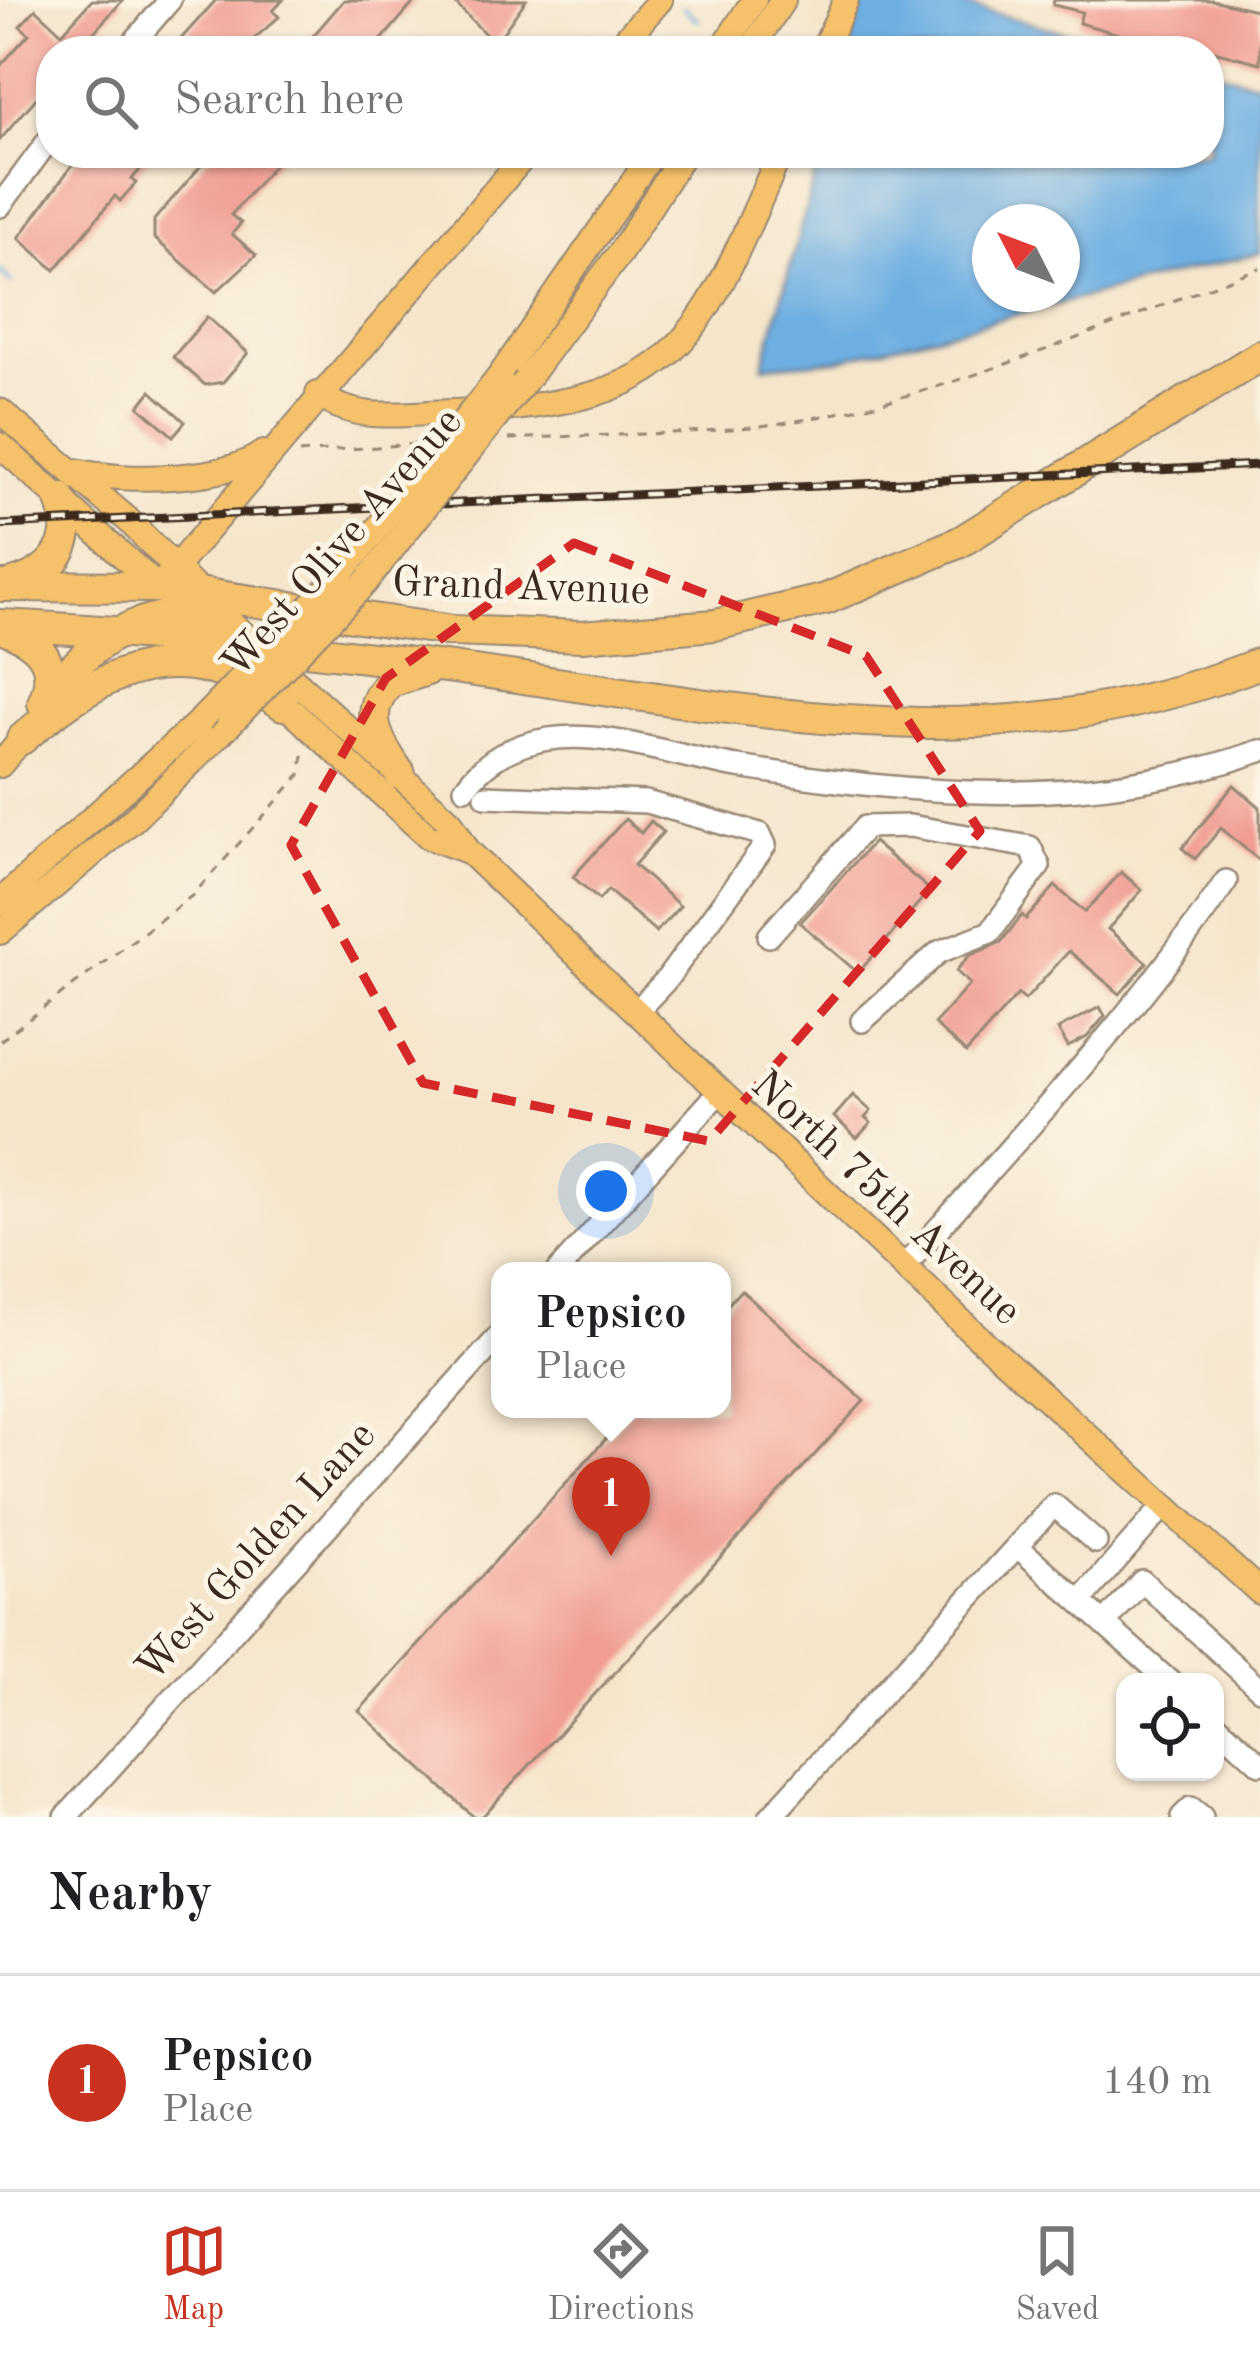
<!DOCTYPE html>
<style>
:root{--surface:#fff;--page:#f2f2f2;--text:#202124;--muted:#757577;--line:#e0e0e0;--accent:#c8321e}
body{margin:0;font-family:"Old Standard TT",serif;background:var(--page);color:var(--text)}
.controls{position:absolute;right:36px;bottom:36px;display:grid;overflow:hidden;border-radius:24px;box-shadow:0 3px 9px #0004}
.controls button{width:108px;height:108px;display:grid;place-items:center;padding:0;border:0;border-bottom:3px solid var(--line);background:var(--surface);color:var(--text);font:60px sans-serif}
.compass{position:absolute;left:972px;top:204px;width:108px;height:108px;border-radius:50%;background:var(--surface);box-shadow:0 3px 9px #0004;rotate:312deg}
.you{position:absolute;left:606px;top:1191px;width:42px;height:42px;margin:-30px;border:9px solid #fff;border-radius:50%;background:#1a73e8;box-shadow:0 0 0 18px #1a73e833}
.badge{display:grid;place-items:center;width:78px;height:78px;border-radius:50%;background:var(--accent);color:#fff;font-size:39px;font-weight:700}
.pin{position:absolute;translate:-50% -99px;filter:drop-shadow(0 3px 6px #0008)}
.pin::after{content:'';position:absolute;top:63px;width:42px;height:36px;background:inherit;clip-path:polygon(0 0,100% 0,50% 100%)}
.popup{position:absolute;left:491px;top:1262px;width:240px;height:156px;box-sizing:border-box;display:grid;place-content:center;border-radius:24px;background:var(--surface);filter:drop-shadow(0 3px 9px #0005);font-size:39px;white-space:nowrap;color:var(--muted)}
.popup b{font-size:45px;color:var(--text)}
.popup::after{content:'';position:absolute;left:50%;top:100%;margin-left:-24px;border:24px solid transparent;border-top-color:var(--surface)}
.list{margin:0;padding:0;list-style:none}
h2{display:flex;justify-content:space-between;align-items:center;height:156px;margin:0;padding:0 48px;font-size:51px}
h2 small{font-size:39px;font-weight:400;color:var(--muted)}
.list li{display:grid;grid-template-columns:78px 1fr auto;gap:36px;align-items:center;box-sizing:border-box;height:216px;padding:0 48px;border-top:3px solid var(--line)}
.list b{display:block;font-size:45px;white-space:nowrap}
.list p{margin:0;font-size:39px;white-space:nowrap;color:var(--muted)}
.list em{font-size:39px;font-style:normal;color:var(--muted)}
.icon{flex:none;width:66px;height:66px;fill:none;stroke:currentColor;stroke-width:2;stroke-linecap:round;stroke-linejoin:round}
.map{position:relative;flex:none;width:1260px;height:1817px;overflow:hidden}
.search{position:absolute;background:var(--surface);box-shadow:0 3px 9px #0004;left:36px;right:36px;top:36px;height:132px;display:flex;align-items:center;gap:30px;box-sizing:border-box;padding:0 42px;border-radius:48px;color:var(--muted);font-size:45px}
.sheet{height:372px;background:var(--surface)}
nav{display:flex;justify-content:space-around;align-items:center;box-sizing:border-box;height:168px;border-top:3px solid var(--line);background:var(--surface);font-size:33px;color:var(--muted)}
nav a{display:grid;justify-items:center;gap:6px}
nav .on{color:var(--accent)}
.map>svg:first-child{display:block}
.water{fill:#6dafe2;stroke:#546c80;stroke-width:3;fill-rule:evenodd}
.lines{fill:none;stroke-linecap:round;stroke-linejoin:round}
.stream{stroke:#6dafe2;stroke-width:4.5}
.building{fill:#f19d92}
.minor-casing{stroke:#988874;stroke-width:26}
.major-casing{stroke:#988874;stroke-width:28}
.highway-casing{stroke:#988874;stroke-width:34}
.path{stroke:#988874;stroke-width:3;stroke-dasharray:9 9;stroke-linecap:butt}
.minor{stroke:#fff;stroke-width:21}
.major{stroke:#f5c16b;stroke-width:24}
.highway{stroke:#f5c16b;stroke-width:30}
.rail-casing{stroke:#3b2a1e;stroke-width:9}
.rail{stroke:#fcf5e5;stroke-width:4.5;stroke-dasharray:14;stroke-linecap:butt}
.major-bridge-casing{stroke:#988874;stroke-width:28;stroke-linecap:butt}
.major-bridge{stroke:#f5c16b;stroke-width:24}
.marked{fill:none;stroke:#d62828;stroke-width:9;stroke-dasharray:24 15;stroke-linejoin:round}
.labels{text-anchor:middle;stroke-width:10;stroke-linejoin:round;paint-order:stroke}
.street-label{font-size:42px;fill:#3b2a1e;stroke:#fcf5e5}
</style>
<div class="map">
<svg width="1260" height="1817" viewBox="0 0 1260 1817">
<rect width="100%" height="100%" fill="#fcf5e5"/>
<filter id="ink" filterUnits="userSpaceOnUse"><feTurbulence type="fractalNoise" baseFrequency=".00833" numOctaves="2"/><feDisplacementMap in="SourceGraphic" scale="24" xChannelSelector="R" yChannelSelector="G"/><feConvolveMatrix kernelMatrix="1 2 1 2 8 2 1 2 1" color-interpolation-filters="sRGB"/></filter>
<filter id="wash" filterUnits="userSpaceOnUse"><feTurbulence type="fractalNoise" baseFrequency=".004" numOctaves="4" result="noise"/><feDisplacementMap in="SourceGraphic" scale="48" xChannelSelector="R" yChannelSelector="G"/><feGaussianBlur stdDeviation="2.7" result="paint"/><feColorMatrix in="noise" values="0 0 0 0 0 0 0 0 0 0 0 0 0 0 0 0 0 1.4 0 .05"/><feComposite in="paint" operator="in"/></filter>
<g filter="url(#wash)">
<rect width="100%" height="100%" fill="#f5e5cb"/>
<path class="water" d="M863,0H945L1135,51H849Z
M1209,70L1260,83V253L837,360L763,366L821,153H1209ZM1062,222V294H990V222Z"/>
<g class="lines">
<path class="stream" d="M684,8L698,20
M0,271L11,282"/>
</g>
<g id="blocks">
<path class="building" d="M92,0H123L77,51H51V81L0,140V66L29,34L20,26L36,9L62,33Z
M216,0H283L273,11L279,17L240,51H170Z
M344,0H416L372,51H300Z
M452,0H526L495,44Z
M1054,0H1212L1260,11V63L1202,48L1165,47L1079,23L1082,12L1053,5Z
M81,153H155L132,179L136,183L120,201L115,196L55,270L19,238Z
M212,153H284L231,215L241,223L232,234L256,255L216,292L154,238V220Z
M207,317L248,353L223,382L205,385L173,357Z
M151,391L185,422L173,436L139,406Z
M1234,785L1260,807V861L1221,828L1195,859L1182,848Z
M625,819L641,833L651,821L663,832L634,865L680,906L656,932L608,890L599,900L573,877Z
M873,842L930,890L858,973L800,923Z
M1121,872L1142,890L1108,929L1147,963L1120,994L1069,951L1025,1000L1018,994L966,1053L934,1024L970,984L956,971L969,956L1001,942L1022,915L1026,919L1055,886L1085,912Z
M1100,1007L1105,1016L1087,1037L1068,1047L1058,1029Z
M853,1095L871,1111L865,1118L871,1123L857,1138L834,1117Z
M741,1290L864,1401L482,1817H474L359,1711L633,1409H722V1311Z"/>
</g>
</g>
<g filter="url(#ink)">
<use href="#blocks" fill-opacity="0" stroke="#988874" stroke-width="3"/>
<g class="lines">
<g class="minor-casing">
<path id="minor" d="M126,51L170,0
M0,206L51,137
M465,788C486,759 514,744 549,739C609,730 678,758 738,767C917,795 1084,812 1260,751
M486,796L646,802L760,834L765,845L666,980L636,1012
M769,936L865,827L910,826L1030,847L1039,866L990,932L939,952L862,1021
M904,1267C1015,1141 1132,1020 1226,881
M558,1271L720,1091
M1017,1546L1054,1505L1096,1542
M1081,1600L1164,1506
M1105,1623L1142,1581L1260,1689
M1215,1723L1260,1764
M66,1817L500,1335
M770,1817L1017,1546L1170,1682
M1182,1817L1191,1808L1202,1817"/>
</g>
<g class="major-casing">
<path id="major" d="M615,51L660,0
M721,51L754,0
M750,51L783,0
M823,51L846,0
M500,376L653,153
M526,380L620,253L684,153
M318,394C356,424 405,413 451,412C679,404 696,349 780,153
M0,411L127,519L218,611L450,821L468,851L964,1324L1260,1592
M0,445L162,591
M75,471C122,482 224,482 263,453
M164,581L527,153
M209,635L429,837L468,851
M0,765L22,739
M0,902L201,720
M0,932L135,818L229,725"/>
</g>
<g class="highway-casing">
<path id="highway" d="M16,583C56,571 78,539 60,498
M0,586L158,587L453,631L582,636L715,625L826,599L960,542L1260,356
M0,625C152,632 301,648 453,668C733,705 984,773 1260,663
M8,630C42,644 60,666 43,703
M45,700C101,631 136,614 225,610
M22,739C107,665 182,632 283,705
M400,774C379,743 359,714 390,682L427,670"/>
</g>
<path class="path" d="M509,439C614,433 724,437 828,415C977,384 1118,320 1260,268
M299,453L415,444
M0,1041L193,895L300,775L304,749"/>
<use href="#minor" class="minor"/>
<use href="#major" class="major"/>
<use href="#highway" class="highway"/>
<g class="rail-casing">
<path id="rail" d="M0,525L1260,465"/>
</g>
<use href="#rail" class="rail"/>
<g class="major-bridge-casing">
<path id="major-bridge" d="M201,720L340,575L500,376
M229,725L365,583L526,380"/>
</g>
<use href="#major-bridge" class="major-bridge"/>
</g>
</g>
<path class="marked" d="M574,543L866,656L980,831L709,1141L423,1083L291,845L386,678Z"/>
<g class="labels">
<g class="street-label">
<text transform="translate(340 541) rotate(-49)" y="15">West Olive Avenue</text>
<text transform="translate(521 584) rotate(2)" y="15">Grand Avenue</text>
<text transform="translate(888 1196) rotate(43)" y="15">North 75th Avenue</text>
<text transform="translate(254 1550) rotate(-48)" y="15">West Golden Lane</text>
</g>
</g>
</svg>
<div class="controls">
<button><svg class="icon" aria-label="locate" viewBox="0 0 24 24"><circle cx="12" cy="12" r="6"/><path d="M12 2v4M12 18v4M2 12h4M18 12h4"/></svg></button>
</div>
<svg class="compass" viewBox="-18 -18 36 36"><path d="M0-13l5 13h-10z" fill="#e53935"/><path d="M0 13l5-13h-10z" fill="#757577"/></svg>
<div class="you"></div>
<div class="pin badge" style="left:611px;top:1556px">1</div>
<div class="popup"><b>Pepsico</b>Place</div>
<div class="search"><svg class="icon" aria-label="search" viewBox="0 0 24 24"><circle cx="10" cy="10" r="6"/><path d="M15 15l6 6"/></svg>Search here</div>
</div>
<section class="sheet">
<h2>Nearby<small></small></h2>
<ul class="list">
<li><span class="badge">1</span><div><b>Pepsico</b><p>Place</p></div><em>140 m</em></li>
</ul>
</section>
<nav>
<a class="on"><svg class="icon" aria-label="map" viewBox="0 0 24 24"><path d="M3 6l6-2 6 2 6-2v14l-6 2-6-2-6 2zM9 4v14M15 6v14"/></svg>Map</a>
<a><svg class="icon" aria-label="directions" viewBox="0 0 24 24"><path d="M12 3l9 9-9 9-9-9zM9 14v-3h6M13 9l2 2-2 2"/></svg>Directions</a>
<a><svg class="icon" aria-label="saved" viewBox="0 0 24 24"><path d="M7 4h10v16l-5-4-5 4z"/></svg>Saved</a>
</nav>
